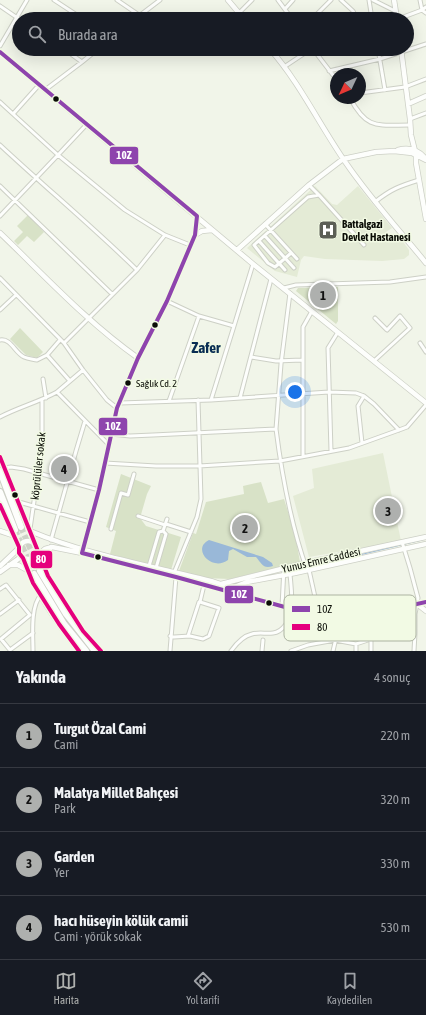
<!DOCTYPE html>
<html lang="tr">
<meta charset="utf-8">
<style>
:root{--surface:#171b24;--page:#20242c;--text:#f1f3f6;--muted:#9ea1a6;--line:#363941;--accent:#aeb0ae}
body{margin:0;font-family:"Asap Condensed",sans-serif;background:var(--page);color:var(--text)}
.compass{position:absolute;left:330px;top:68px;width:36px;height:36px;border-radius:50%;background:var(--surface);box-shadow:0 4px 16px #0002;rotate:226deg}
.you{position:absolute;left:295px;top:392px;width:14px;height:14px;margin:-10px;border:3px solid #fff;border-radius:50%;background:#1a73e8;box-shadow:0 0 0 6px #1a73e833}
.badge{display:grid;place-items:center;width:26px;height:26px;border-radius:50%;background:var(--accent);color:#111;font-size:13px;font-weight:700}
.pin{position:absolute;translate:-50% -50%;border:2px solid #fff;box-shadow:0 1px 4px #0006}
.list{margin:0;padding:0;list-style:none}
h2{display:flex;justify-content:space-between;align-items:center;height:52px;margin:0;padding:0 16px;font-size:17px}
h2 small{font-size:13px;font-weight:400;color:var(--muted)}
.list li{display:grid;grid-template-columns:26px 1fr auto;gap:12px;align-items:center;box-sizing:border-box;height:64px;padding:0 16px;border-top:1px solid var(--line)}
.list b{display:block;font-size:15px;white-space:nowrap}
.list p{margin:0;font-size:13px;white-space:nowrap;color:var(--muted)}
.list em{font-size:13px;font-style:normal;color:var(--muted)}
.icon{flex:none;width:22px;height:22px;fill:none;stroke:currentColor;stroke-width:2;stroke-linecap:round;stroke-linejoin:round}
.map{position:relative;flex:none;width:426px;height:651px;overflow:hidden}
.search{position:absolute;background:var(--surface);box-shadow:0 4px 16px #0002;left:12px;right:12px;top:12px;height:44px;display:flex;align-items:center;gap:10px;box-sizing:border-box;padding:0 14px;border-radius:22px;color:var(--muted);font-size:15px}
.sheet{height:308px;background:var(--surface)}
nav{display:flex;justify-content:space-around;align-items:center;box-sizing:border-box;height:56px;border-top:1px solid var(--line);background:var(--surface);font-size:11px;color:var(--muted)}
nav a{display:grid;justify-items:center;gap:2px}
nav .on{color:var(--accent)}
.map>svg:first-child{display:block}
.built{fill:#e4ebd6}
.green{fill:#d8e2c7}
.water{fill:#99b8d8}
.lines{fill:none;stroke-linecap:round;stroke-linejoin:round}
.stream{stroke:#99b8d8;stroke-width:1}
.highway-tunnel{stroke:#ced2c7;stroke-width:6;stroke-dasharray:6 3;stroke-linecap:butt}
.street-casing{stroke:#cdd0c6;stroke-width:5}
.secondary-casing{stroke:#cdd0c6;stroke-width:6}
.highway-casing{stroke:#cdd0c6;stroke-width:8}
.street{stroke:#fdfefc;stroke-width:3}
.secondary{stroke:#fdfefc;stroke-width:4.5}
.highway{stroke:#fdfefc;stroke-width:6}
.bus-1-casing{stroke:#f2fae4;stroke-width:7}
.bus-2-casing{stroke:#f2fae4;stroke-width:7}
.bus-1{stroke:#8e44ad;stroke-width:4}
.bus-2{stroke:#e5007d;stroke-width:4}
.bus-dot{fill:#0a0d06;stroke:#f2fae4;stroke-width:1.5}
.labels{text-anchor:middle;stroke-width:3;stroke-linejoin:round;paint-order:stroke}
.bus-label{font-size:10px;fill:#0a0d06;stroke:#f2fae4;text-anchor:start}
.poi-label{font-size:11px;font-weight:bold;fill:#0a0d06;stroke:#f2fae4;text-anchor:start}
.street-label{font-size:11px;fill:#0a0d06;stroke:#f2fae4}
.district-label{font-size:15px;font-weight:bold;fill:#092d53;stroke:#f2fae4}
.key{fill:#f2fae4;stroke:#acb3a1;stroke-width:1}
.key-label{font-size:11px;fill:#0a0d06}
.line-badge{stroke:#f2fae4;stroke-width:1.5}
.badge-label{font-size:11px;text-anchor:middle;font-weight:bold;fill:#fff}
</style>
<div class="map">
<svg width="426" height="651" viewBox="0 0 426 651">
<rect width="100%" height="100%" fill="#f1f5e9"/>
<path class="built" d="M315,186L332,204L337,205L358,186L392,228L386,232L392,239L398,235L409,250V255L404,259L382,261L325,259L304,256L301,260L297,277L275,271L247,248Z
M383,453L401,541L309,557L293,496L314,488L312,469Z"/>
<path class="green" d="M28,215L44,232L34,242L27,236L18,245L14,241L23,232L17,226Z
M338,287V321L336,324L296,291L298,288Z
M20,328L43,352L37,358L26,355L10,339Z
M121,474L151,486L147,494L140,518L146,526L181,537L171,570L110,554L116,531L106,527Z
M261,482L268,503L284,499L295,534L300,562L230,579L203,578L179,571L193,533L196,534L206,502L244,494L243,486Z"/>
<path class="water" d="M209,540L263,557L272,563L273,566C263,569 262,564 256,557H247L233,549L229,551L228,560C212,572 191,549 209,540Z"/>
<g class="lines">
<path class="stream" d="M313,566L422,540"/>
<path class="highway-tunnel" d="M21,527L40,571
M15,530L34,574"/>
<g class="street-casing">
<path id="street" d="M54,0L83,19
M117,0L139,15
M278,0L292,19
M341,0L353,11L357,19
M369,0L372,19
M373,0L395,11
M420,0L422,10L426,7
M0,6L19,19
M285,9L293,0
M239,13L252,0
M135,19L160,0
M312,19L331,0
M398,19L422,10L426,13
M0,46L27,0
M64,49L82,62L98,49
M313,49L336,79
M378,49L385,90
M284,67L311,49
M329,71L380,59L426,44
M45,90L82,62
M360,93L405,87L426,79
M350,98C367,130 377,125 410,125
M0,102L13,114L39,85
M410,119L426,113
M87,124L58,155L125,210L165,235L190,245
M0,145C45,187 93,227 137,270L64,343
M309,185L319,195
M0,186L112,294
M375,202C391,189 400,186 419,180
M0,216L58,155L13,114
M265,224L297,259
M265,236L294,268
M259,241L285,270
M291,253L275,267L268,263L254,245L308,197L319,195L364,245
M137,270L165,235
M0,278L64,343L83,370L107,400L117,408
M284,288L296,285L390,282L426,277
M167,301L199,316L234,326L253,264
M0,310L16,295
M0,340C11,338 15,353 24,357C28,359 33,359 37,360L47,355L60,340
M420,343L426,352
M47,355L70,381
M251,357L276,361L302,360
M374,361L410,328L400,316L387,330L375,318
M43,379L46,398
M57,392L83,370
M240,398L271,279
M211,400L329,392L356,393L364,396L374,404L399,430
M169,401L199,316
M120,403L211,400L234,326
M0,417C19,407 39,402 57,392L109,445
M276,429C282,476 291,525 307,570
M111,434L130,436L153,435L276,429L281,364L290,293
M362,443L358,406L364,396
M331,451L328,348L338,332
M303,456V327L312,311
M105,463L156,466H199L280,461L349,448L399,430L407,427L426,405
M4,468L11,467L24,469L99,490
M19,502L90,522
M138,516L165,525
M166,524L191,532
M30,529L42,446V400
M111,529L121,493L128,495L134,474
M51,540L76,451L85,421
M402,542L410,568L418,598L415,614V633L414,651
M149,566L159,532L163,531L167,519
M156,568L166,534L163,531
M309,570L315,597L314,613
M174,573L197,517L201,499L198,400
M0,589L6,585L30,615L1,639L10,650
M282,606L284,568
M386,611L392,632
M0,614L19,600
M170,636L174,637L190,636L203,639L209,636L219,608L200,602L204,585
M188,636L199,602
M371,639L415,625
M10,650L33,633
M33,651C33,636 30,606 41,595
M170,651L176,577
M231,651C236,644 243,636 252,634C259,632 266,634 273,633C283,632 290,620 291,611C293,599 291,586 290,574
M262,651L263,640
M291,651L308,645L335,640L356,644L371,639V651
M333,651L341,617
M356,651V644"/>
</g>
<g class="secondary-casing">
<path id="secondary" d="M228,0L244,19
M394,0L397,19
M270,49C300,83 320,126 346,163C370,198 399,230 426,263
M401,49L410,119L411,135L416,155V163L426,219
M0,52L253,264L426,403
M408,104L426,96
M398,150C409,147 417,149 425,158
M0,233C45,276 87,322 138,358
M195,235L202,231L212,230
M237,250L309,185L343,159L376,152L394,151L412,153L426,160
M0,457L48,576L83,631L101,651
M0,505L19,547
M0,531L12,535
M30,531C75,550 126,561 173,572C197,578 222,582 243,593
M19 550a9 9 0 1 1 18 0a9 9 0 1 1-18 0Z
M82,553L99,490L117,408L138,358L167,301L195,235L197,216
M39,554L45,549L52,547L87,554L176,577L292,609L341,617H359L426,602
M23,558C35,592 57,623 79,651
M44,563L47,553L51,547
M9,565H18L27,570C28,564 30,560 38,560L42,564
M0,566L18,549
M0,572L21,557
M221,584L305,563L426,537
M232,588L247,582L295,573L426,544
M417,604L426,611"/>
</g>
<g class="highway-casing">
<path id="highway" d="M0,471L21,527
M0,492L15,530
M40,571L66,614L95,651
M34,574L64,624L86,651"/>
</g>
<use href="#street" class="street"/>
<use href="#secondary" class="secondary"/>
<use href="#highway" class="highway"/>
<g class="bus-1-casing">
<path id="bus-1" d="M0,52L197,216L195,235L167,301L138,358L117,408L99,490L82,553L176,577L292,609L341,617H359L426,602"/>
</g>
<g class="bus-2-casing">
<path id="bus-2" d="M0,457L48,576L83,631L101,651
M0,505L19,547V553L23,558L33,583L59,624L79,651"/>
</g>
<use href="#bus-1" class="bus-1"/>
<use href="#bus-2" class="bus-2"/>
</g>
<defs>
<g id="hospital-square" transform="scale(1)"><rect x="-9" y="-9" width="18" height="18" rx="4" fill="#5b5e55" stroke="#f2fae4"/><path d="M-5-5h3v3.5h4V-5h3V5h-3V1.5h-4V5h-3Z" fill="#fff"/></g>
</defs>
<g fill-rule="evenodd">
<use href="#hospital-square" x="328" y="230"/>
</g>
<g class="bus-dot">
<circle cx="56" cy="99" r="3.5"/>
<circle cx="155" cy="325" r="3.5"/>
<circle cx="128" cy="383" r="3.5"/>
<circle cx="15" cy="495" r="3.5"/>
<circle cx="98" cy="557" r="3.5"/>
<circle cx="269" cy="603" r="3.5"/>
</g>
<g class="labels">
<g class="bus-label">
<text x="136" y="387">Sağlık Cd. 2</text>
</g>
<g class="poi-label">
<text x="342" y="228">Battalgazi<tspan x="342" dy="13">Devlet Hastanesi</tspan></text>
</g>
<g class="street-label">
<text transform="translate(38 466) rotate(-84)" y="4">köprülüler sokak</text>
<text transform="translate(321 560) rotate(-13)" y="4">Yunus Emre Caddesi</text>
</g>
<g class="district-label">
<text x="206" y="353">Zafer</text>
</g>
</g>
<rect x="284" y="595" width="132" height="46" rx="6" class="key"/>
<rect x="292" y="606" width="18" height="6" fill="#8e44ad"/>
<rect x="292" y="624" width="18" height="6" fill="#e5007d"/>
<g class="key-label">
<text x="317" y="613">10Z</text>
<text x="317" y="631">80</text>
</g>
<g class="line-badge">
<rect x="109" y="146" width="30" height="19" rx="4" fill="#8e44ad"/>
<rect x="98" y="417" width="30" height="19" rx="4" fill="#8e44ad"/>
<rect x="30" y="550" width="23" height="19" rx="4" fill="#e5007d"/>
<rect x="224" y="585" width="30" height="19" rx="4" fill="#8e44ad"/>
</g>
<g class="badge-label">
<text x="124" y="159">10Z</text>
<text x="113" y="430">10Z</text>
<text x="41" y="563">80</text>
<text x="239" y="598">10Z</text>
</g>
</svg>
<svg class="compass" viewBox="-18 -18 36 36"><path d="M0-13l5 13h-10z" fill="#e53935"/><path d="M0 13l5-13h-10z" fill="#9ea1a6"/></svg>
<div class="you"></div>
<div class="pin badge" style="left:323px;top:295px">1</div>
<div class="pin badge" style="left:245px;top:528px">2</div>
<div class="pin badge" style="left:388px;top:511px">3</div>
<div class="pin badge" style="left:64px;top:469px">4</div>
<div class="search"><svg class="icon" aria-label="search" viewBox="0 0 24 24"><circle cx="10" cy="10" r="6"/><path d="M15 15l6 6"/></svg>Burada ara</div>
</div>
<section class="sheet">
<h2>Yakında<small>4 sonuç</small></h2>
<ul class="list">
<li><span class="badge">1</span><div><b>Turgut Özal Cami</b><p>Cami</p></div><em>220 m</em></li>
<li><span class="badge">2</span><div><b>Malatya Millet Bahçesi</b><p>Park</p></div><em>320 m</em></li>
<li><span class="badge">3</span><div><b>Garden</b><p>Yer</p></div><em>330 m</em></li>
<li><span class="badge">4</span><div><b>hacı hüseyin kölük camii</b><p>Cami · yörük sokak</p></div><em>530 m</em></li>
</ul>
</section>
<nav>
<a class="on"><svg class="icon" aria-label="map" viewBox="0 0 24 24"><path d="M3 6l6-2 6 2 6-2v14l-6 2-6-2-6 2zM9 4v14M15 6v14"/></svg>Harita</a>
<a><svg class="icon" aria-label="directions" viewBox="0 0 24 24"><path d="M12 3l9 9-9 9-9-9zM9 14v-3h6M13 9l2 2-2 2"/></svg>Yol tarifi</a>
<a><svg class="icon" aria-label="saved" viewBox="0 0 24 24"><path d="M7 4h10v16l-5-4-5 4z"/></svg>Kaydedilen</a>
</nav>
